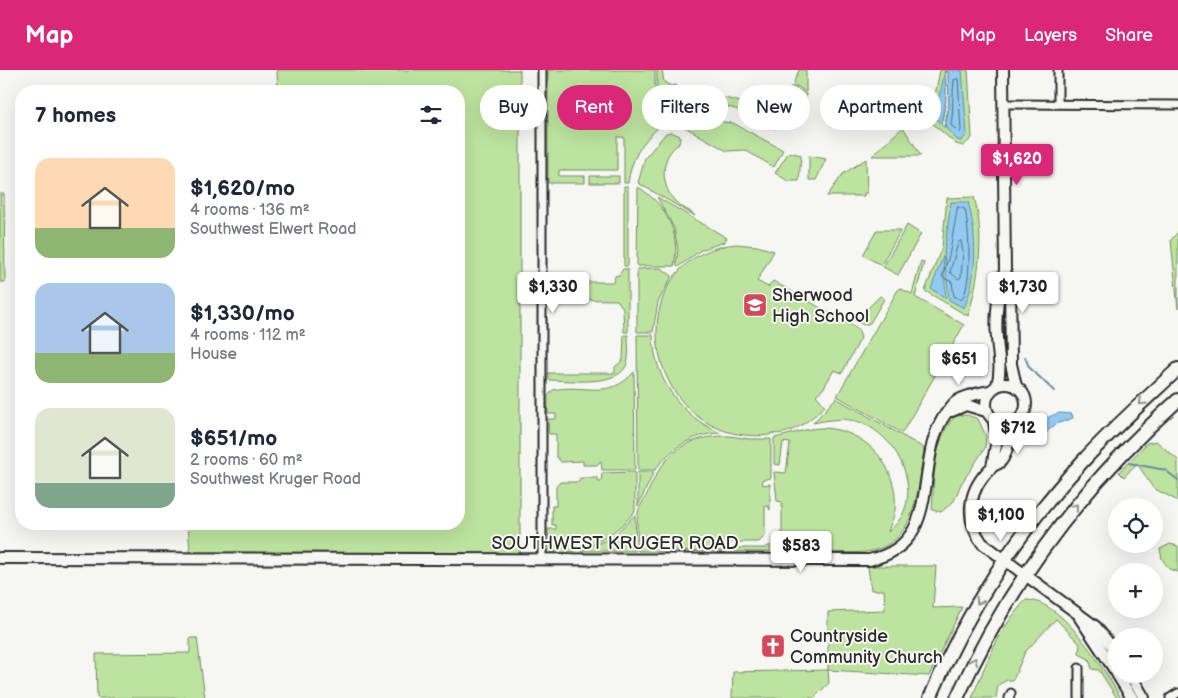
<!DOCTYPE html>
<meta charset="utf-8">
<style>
:root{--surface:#fff;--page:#f2f2f3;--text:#1f2937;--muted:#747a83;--accent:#db2777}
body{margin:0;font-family:"Balsamiq Sans",sans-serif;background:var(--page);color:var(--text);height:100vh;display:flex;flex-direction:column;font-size:19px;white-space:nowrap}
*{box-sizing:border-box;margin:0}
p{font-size:16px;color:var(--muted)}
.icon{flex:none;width:28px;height:28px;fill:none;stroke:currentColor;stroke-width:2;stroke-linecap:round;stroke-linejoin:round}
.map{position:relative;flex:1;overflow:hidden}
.side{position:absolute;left:15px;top:15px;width:450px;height:445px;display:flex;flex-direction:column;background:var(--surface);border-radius:20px;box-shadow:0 5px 20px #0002}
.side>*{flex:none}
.top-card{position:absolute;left:480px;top:15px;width:475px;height:45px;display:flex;gap:10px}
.controls{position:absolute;left:1108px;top:428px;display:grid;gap:10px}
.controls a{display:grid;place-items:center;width:55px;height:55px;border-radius:50%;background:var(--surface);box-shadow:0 5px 20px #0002;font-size:25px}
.price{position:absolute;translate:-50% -42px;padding:0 11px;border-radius:5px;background:#fff;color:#222;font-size:16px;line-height:32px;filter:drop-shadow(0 1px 2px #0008)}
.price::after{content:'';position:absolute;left:50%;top:30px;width:15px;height:11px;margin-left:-8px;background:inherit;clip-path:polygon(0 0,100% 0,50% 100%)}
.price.active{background:var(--accent);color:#fff}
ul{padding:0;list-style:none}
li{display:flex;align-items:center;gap:15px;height:125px;padding:0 20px}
li span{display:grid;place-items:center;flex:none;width:140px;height:100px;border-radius:15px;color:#555}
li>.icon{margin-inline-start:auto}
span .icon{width:60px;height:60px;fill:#fffc;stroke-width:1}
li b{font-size:21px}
h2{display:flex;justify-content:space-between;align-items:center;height:60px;padding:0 20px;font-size:21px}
.pill{padding:0 18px;border-radius:22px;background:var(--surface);box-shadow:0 5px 20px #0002;font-size:18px;line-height:45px}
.pill.active{background:var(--accent);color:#fff}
header{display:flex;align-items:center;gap:30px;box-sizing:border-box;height:70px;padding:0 25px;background:var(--accent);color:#fff}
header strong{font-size:24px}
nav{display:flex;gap:28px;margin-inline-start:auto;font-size:18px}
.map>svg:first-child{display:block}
.green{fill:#bde49f;stroke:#748865}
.water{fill:#92caf1;stroke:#698aa2}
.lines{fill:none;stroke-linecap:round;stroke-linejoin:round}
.shore{stroke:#546b7a;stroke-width:1}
.stream{stroke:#698aa2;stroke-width:2}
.street-casing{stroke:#2b2b2b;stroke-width:11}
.secondary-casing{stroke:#2b2b2b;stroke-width:14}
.highway-casing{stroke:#2b2b2b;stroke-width:16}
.street{stroke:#f6f6f2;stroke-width:7}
.secondary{stroke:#f6f6f2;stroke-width:10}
.highway{stroke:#f6f6f2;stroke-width:12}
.oneway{stroke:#90908e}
.labels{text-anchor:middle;stroke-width:4;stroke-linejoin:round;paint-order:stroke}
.poi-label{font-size:18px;fill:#2b2b2b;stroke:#f6f6f2;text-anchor:start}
.street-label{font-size:18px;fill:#2b2b2b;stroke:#f6f6f2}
</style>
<header>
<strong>Map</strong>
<nav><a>Map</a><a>Layers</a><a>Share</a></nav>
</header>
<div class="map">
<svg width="1178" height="628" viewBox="0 0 1178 628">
<rect width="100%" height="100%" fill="#f6f6f2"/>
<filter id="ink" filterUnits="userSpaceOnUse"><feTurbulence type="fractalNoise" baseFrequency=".02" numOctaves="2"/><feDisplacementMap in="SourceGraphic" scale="10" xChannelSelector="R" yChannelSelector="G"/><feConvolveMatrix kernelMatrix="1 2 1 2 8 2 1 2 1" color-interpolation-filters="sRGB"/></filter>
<g filter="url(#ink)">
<path class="green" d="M277,0H520V484L190,483L188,454H459V21H278Z
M548,0H655V51L659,57C641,72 631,90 628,113H624V67H617V100H559V106H585V113H548Z
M657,0H662L664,12L671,16L676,15L679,24L666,32L665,48L660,56L657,51Z
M799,0H806V22L793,14Z
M940,0H945C947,18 946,36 941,54L944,57L949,35L948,0H968L972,68L963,76L956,74L925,47L935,25Z
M792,16L806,24V38L798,52L767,34L770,29L783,27Z
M697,27H720L719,35L698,36L679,41L676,33Z
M721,27L745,33L779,52L775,59L743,41L720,35Z
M706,50L733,53L783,80L774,97L745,80L727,81L683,56Z
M903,57L921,86H872Z
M671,62L680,66L679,74C659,86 660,118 677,133C682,138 692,141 695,146L638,113L645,88L666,63Z
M789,82L801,85L799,111H788L775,103Z
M809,86L826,89L816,110H809Z
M866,89L867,123H864V126H827L843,104Z
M590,106H619V113H590Z
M624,116H628V196H624Z
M638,117C666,134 681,163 674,196H637Z
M0,124H4L5,212H0Z
M657,127L727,168L724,172L701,180L678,197L676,195L678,180L674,158Z
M974,127C985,165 979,209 968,246L925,221L942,177L947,128Z
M907,155L921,164L898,205L883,197Z
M877,160H901L881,195L863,185Z
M1178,162V239L1171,170Z
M736,174L757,176L774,181L757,211L768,217L773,211L858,259L861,268L842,303L834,300L823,319L816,325L825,336C812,349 788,368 771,363L770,365C642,379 612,187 736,174Z
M921,191L924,192L915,227L964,255L902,363L837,326L899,218L912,224Z
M661,198L672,206L658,232L653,262H637V199Z
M623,199H628V262H624L623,238L617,230L551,229L548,226V212H614L615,206L619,205Z
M880,226L884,229L870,253L864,255L855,251Z
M624,265H628C628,275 630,287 626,296C616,317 568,310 548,310V303H615V297L623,290Z
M637,265H653C654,309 680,345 720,363C692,364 671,378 655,400H638Z
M634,302L635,400H602L601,391L599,392L598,395H583V391L561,392L556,386V364H549L548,349H556V344H548V326L553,320C585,313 609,331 634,302Z
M836,328L924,378C918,416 918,470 872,481C856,484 838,482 822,482V472H788L782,466V432L777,431L774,402L786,403L790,373L783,372L780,395L774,394V368C791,365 805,358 822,358C866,359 899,396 895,440C894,447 890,455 888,462C928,431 902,367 859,352C844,347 828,350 813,353Z
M967,345L978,349L986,366L985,378L961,414L954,431L941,442L932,440C934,409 933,370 955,346Z
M730,366L749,369H771V408L762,410L763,415L770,414V440L768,436H765V466L759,472H729L728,478H765L770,475V482L638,481C638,469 636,455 638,443C639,436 645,429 648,422C664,383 686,365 730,366Z
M1156,371L1178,390V431L1153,418L1137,393L1124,407L1119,402L1147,373Z
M635,402V441C619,462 577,491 549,480L548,459H556V455H552V436H556V417L560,412H579L580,408H598V412H601L602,403Z
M638,402H654L638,436Z
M635,445L636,481H580L611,468Z
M1170,474L1178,476V502L1169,499L1162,489L1160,479Z
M774,475L780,478H818V482H774Z
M868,496H936L933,538L962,537L929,606L828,600L829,613L814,628H732L733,602L828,600V542L885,540L884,520H871Z
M1026,530C1063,530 1103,598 1121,628H1117L1099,600L1092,599L1089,589L1079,584L1080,574L1056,549L1025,582L1013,610H1007L998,615L996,628H972C986,593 1000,557 1026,530Z
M190,568H197L205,628H97L96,584L190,583Z"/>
<path class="water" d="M945,0L946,31L941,54L932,45L941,20Z
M948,0H962L967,65L961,71L957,70L945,57L949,35Z
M951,132H968C977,165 978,206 964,238L949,230L944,183Z
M943,186L946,228L931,219Z
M1060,343L1072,344L1073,348L1056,354L1039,368L1025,372C1025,362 1049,344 1060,343Z"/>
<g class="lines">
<path class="shore" d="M958,9L961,61L959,63L951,55C954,40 952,24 954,10Z
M958,137L965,139C969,157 973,216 961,230L954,226L952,212L942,207L949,186Z
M961,171L963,182L961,207L958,209L950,202L958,173Z"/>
<path class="stream" d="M1025,287L1029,297L1054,321
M1129,393L1165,400L1178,410"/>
<defs>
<path id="street" d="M542,0V489
M1003,34L1178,35
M1058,34V0
M1009,628L1011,623
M1079,628V598
M1170,628L1178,623"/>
<path id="secondary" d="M1005,201L1010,212L1011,294L1016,316
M986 334a20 20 0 1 1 40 0a20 20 0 1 1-40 0Z
M997,315C1002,299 998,285 997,268C995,247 998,220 1005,201L1003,0
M952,341L966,335L986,341
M1019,349C1006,364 1011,379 1001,391C999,394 994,395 992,397C968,419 964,448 982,473L1096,557L1116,582
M992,397L997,370L994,351
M0,488L869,490C947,474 911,389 947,342C951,338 952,334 957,331C967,325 979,323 990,321
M1080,548L1116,602
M1117,604L1132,628
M1130,604L1144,628"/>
<path id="highway" d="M930,628C966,542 1019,460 1082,392C1112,359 1146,329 1178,299
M957,628C1009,513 1084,414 1178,330"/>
</defs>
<use href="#street" class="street-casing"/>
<use href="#secondary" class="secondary-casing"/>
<use href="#highway" class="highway-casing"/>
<use href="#street" class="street"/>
<use href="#secondary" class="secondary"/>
<use href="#highway" class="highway"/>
</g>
<defs><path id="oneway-chevron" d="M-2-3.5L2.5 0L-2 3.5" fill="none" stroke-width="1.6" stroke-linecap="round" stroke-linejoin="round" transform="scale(1.25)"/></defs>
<g class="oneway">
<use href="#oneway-chevron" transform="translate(1142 332) rotate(137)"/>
<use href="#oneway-chevron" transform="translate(1075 437) rotate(-52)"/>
<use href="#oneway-chevron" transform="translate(979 531) rotate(120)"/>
<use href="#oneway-chevron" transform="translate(974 591) rotate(-65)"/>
</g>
</g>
<defs>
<symbol id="school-square" viewBox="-11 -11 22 22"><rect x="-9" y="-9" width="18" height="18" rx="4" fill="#d1495b" stroke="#f6f6f2"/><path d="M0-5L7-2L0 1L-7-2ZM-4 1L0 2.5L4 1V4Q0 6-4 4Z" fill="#fff"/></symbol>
<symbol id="church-square" viewBox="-11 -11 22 22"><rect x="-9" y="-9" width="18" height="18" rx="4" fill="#d1495b" stroke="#f6f6f2"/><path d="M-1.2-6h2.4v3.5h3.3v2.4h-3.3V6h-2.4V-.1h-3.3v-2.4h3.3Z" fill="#fff"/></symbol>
</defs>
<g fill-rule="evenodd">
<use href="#school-square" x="741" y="221" width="28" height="28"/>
<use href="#church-square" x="759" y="562" width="28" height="28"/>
</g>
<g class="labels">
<g class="poi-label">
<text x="772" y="231">Sherwood<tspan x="772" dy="21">High School</tspan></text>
<text x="790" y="572">Countryside<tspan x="790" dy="21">Community Church</tspan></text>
</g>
<g class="street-label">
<text x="615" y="479">SOUTHWEST KRUGER ROAD</text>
</g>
</g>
</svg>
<div class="controls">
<a><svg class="icon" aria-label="locate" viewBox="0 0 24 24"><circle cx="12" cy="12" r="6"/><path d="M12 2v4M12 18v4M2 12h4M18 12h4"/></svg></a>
<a>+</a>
<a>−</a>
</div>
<b class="price active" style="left:1017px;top:116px">$1,620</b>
<b class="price" style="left:553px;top:244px">$1,330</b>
<b class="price" style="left:1023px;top:244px">$1,730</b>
<b class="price" style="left:959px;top:316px">$651</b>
<b class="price" style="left:1018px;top:385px">$712</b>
<b class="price" style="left:1001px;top:472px">$1,100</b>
<b class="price" style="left:801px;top:503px">$583</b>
<div class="top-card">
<a class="pill">Buy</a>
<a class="pill active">Rent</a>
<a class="pill">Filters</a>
<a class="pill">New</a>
<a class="pill">Apartment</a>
</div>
<section class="side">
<h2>7 homes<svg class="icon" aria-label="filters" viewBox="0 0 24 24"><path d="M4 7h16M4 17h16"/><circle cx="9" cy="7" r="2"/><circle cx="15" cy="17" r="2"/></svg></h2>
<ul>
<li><span style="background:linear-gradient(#ffd9b3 70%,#8fb573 0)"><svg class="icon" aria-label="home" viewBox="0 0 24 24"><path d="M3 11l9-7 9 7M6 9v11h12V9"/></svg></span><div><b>$1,620/mo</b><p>4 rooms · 136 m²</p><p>Southwest Elwert Road</p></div></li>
<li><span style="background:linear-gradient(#a9c7e8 70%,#8fb573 0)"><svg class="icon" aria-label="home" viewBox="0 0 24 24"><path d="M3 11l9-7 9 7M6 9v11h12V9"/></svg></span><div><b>$1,330/mo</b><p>4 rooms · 112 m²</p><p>House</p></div></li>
<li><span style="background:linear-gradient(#dfe7d0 75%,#7fa58c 0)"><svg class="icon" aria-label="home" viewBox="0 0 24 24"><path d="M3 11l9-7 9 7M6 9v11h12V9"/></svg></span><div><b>$651/mo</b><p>2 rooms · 60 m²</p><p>Southwest Kruger Road</p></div></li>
</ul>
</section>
</div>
